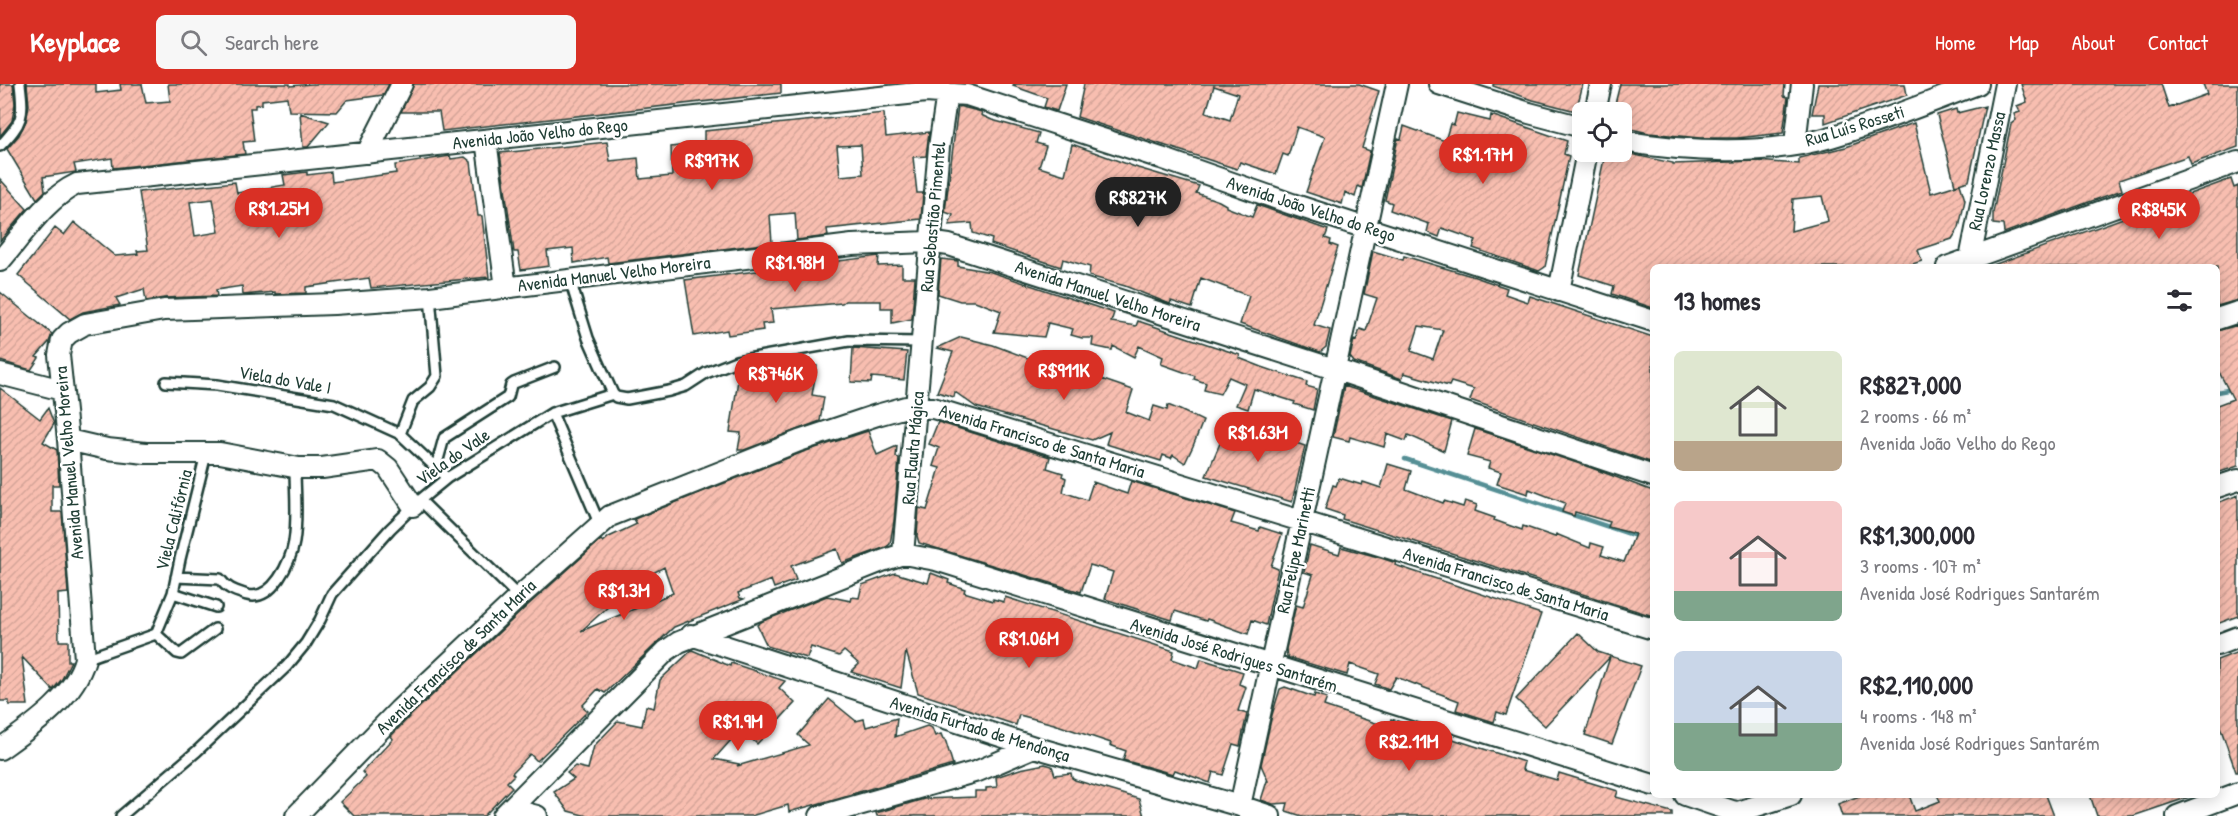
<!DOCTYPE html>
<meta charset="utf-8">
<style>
:root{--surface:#fff;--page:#f7f7f7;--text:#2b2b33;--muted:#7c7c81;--accent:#d93025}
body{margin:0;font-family:"Patrick Hand",sans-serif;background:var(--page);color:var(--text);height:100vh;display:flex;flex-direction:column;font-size:22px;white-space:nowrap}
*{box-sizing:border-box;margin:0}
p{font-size:20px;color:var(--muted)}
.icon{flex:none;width:33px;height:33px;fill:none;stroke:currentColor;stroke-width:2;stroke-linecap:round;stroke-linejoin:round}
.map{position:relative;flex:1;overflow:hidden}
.side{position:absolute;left:1650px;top:180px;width:570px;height:534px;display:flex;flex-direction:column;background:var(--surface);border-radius:9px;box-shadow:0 3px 15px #0003}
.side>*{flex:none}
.buttons{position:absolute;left:1572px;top:18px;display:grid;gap:12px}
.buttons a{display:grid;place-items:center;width:60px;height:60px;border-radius:9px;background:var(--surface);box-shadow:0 3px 15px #0003;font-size:30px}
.price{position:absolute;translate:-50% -51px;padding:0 14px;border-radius:21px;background:var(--accent);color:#fff;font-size:20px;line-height:39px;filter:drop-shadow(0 2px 3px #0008)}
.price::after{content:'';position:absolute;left:50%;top:36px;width:18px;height:14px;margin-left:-9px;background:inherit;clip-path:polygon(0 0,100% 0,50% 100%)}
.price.current{background:#222;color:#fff}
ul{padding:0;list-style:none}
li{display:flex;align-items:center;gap:18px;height:150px;padding:0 24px}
li span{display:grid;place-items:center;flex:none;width:168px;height:120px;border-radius:9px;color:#555}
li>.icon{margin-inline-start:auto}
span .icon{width:72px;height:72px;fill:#fffc;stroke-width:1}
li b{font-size:26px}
h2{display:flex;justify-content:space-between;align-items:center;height:72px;padding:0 24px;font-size:26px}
header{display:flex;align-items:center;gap:36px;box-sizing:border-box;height:84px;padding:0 30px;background:var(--accent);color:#fff}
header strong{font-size:28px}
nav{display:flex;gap:33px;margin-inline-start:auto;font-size:21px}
.search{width:420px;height:54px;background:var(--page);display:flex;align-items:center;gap:15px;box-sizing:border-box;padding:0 21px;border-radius:9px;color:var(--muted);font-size:22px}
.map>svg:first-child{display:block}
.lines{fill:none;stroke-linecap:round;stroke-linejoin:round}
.stream{stroke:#548f95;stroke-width:4.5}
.building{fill:url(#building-hatch);stroke:#1f3d34;stroke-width:1.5;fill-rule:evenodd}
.lane-casing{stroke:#1f3d34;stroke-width:14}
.street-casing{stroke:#1f3d34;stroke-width:24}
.lane{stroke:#fff;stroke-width:9}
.street{stroke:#fff;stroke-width:20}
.labels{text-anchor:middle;stroke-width:5;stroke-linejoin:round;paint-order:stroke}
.street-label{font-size:18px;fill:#1f3d34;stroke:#fff}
</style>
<header>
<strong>Keyplace</strong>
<div class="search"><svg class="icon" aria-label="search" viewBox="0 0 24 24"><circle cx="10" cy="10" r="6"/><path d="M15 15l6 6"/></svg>Search here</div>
<nav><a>Home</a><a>Map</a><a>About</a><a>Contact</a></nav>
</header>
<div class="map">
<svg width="2238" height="732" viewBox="0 0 2238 732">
<defs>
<pattern id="building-hatch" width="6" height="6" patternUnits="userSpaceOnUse" patternTransform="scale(1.5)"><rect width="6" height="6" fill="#f8beb0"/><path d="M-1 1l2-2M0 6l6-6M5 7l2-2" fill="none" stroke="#d4a498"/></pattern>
</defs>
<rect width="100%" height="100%" fill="#fff"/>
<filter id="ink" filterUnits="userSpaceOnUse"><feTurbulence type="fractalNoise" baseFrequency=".0167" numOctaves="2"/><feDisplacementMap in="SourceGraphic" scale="12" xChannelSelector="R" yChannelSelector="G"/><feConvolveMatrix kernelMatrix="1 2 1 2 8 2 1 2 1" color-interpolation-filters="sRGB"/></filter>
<g filter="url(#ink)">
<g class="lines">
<path class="stream" d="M2217,308L2238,304
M1405,375L1639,453"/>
</g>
<path class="building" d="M0,0H13L15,20L12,37L0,52Z
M27,0H96V9L121,6L120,0H142L146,19L170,17L168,0H290V2L311,0H389L383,11L347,16L337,28L289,27L287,13L262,16V20L255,21V24H250L254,57L243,58L245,70L113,84L112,74L74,80L76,88L43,93L45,107L37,115L7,65L19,51L26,37L29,21Z
M414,0H781V9L442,47L439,28H401Z
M1014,0H1066L1057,27L1044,23L1047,14L1013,2Z
M1084,0H1359L1379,7L1362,64L1370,67L1362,104L1358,102L1355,113L1345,108L1342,120L1306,108L1325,53L1297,43L1288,72L1283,70L1276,90L1240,78L1237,85L1077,33ZM1214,2L1238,10L1230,36L1206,28Z
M1493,0H1583L1576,27L1533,16L1493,2Z
M1620,0H1785L1784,12L1788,13L1783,49L1737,54H1700L1649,49L1622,43V28H1613Z
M1818,0H1905L1907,11L1825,39V30H1812Z
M2021,0H2161L2169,24L2207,10L2203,0H2238V63L2191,80L2188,72L2119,96L2122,106L2004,149L2003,141L1993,140V129L2011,40L2016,36L2014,30L2020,28L2017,22L2027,18Z
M958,22L982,28L981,31L992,36L1039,49L1036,59L1046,62L1039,83L1065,91L1072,60L1138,84L1199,102L1196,109L1219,117L1226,121V123L1252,133L1257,121L1328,146L1325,154L1331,156L1330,160L1338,163L1314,241L1330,246L1326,263L1320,268L1240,240L1249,212L1201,194L1192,224L1171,217L1170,220L1125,202L1089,192L1090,183L1063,175L1061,183L991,160L992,155L973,149L972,139L949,141L953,131L945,128Z
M1985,22L1969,97L1955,101L1937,31L1956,25L1957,29Z
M300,29L329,38L308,63H303Z
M884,29L886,53L929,48L926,72L913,73L917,109H923L921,135L827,145L828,152L797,156L795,129L770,131L772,159L608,179L607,173L574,179L573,164L547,167L549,182L521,186L518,168H514L500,69L607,58L610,77L638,74L640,95L672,92L671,63L704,59V47ZM861,61L863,90L840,92L837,62Z
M1457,29L1490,37L1491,31L1567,57L1564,70L1569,72L1558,124L1545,183L1539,187L1473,164L1476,156L1442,144L1439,153L1427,148L1429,140L1390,126L1392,119L1385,116L1398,54L1401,55L1404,42L1445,57L1450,40L1454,41Z
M1914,39L1931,109L1960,100L1965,116L1959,144L1952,155L1918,166L1922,177L1903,183H1653V224L1612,210L1614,202L1579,191L1604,75H1626L1630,70L1673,79V80L1756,77L1799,80V74L1846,63ZM1822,112L1828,137L1791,147L1793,115Z
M450,72L451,75L465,73L471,78L478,132H482L489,193L371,204L369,194L306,203V209L275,210V208L243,211L242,202L216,206L217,212L164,214L146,217L144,205L116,214L120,221L83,228L70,235L18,191L55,144L64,151L74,138L115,172L138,170L137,167L148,166L139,108L235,98L237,109L285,101L283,91L307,88V91L331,88L332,98L396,89L395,81ZM213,115L219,148L195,152L190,118Z
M0,95L27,125L0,157Z
M2231,95L2234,104L2238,102V216L2217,222V183H1993V181Z
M1373,167L1403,176L1404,172L1475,193L1507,204L1505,210L1528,218L1530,212L1653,253V379L1470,316L1474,305L1451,298L1449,302L1404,289L1402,295L1354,278L1350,273L1354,256L1356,257L1360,245L1366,247L1377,214L1364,210ZM1419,242L1443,246L1433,275L1411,267Z
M879,172L878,182L902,181V193H915L912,235L892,239V224H881V217H845L842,219L771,225L773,239L762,240L763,246L728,251L727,246L694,252L685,196Z
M941,175L958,177V182L991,188L1114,229L1111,238L1136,242L1138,237L1240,271L1239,274L1262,283L1307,298L1306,302L1317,305L1313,326L1294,320L1295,318L1254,305L1248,325L1236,321L1245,300L1229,293L1220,310L1204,306L1206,299L1194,295L1195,292L1161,280L1163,273L1139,262L1134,273L1113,262L1112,266L1092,262L1093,254H1082L1071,251L1073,245L1048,239L1044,253L994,248L1001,227L975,217H960L938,210Z
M0,208L52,250L49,258L36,273L39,274L31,286L0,277Z
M2238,241V382L2217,389V321L2233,315L2217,284V247Z
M961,253L993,261L1033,276L1030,284L1059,298L1064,280L1090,288L1089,291L1133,306L1126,328L1149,337L1154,322L1167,326L1168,321L1180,326L1203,337L1193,362L1185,379L1173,371L1171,374L1163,371L1161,377L1106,360L1110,348L1092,356L976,323L955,308L954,313L937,308L953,268L937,264Z
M853,264L907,268L904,296L872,293L871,299L851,298Z
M776,277L817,282L812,311L824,313L820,337L744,366H738L741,349L730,348L738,296L748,298L750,288L774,291Z
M1344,302L1452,337L1444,367L1408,351L1406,357L1387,350L1384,363L1350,353L1349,357L1333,353Z
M0,304L40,335L48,324L54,340L43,358L57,366L59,401H52V428H62L68,509L58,510L59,557H68V577H71L62,595L53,606L22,573L28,621H9V617H0Z
M938,338L1050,373L1047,384L1063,389L1062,392L1066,394L1063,408L1087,416L1093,398L1127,410L1131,397L1235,429L1231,439L1259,447L1260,443L1282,450L1271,482L1278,485L1266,541L1252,536L1248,550L1207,535L1206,537L1175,527L1172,536L1105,515L1113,488L1090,481L1081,508L919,459L917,452L919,424L927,426L940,384L933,382L939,364L929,360Z
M1227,343L1245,351L1249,343L1305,362L1292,418L1206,392Z
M1475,345L1589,383L1653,407V532L1342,435L1343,431L1325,425L1333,401L1336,402L1339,394L1362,401L1363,398L1381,404L1388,380L1411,387L1406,405L1443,419L1444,417L1463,423L1465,417L1477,421L1475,427L1495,434L1494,436L1522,446L1523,442L1555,453L1556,450L1590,464L1591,459L1604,463L1601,471L1624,478L1635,450L1608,443L1610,438L1575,428L1574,432L1562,428L1565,419L1529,405L1528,410L1497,400L1501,388L1488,384L1490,378L1467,372Z
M868,347L877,371L897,362L896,373L899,374L894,437L890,460L886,463L842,479L837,465L791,482L796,496L774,504L771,496L738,509L740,514L744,515L674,543L605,609L598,605L582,622L588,627L537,677L530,670L512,689L514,691L507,698L512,703L484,732H354L340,718L366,693L362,688L393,655L391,652L410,632L527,522L601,456L603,458L609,453L637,440L634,435L803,368ZM664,483L673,509L581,547L636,498Z
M2238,411V532L2217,540V419Z
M1310,461L1339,470L1341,463L1378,473L1396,479L1395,481L1541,530L1506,631L1497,628L1494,638L1456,626L1459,617L1396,593L1389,605L1375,600L1379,590L1350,580L1347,591L1287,573L1286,565L1296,521L1303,523L1313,491L1304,488Z
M895,489L928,499L931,489L949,496L948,499L965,505L964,508L993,517V515L1004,518L1005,513L1174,567L1172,575L1198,584L1201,575L1243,588L1239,600L1246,603L1238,627L1247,630L1240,662L1233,660L1223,691L1213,688L1210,699L1175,686L1173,690L1123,676L1126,667L1110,661L1111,659L1054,640L1019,631L1016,641L918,609L906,567L901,604L851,588L859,580L844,567L839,572L811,563L807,574L767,562L757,541L763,537L827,512L851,517L852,513L859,514L862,501Z
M1578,549L1598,568L1641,582L1612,660L1585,651L1610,573L1545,642L1516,615Z
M692,566L730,582L731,579L785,597L779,604L795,619L757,660L741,645L714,675L739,680L737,682L809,661L798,651L829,615L856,637L864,635L866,643L897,634L895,653L927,642L932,644L935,652L941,650L943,655H945L953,681L789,728L788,721L751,732H587L568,727L554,708L574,695L567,689L575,682L588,685L594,662L618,637L642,642L646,622L654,624L660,596Z
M2238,568V688H2236L2217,634V576Z
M1285,603L1314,613L1315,610L1327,614L1324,622L1360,634L1388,643L1391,635L1524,678L1522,686L1557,696L1559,689L1618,707L1616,713L1672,728V732H1302L1286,727L1288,719L1273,720L1261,716L1267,697H1268L1261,681L1272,631L1280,605Z
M1045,680L1052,682L1055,691L1071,689L1072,694L1075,696L1139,715L1144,732H877L876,729L924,715L975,713V707H986V704L997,703L996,693L1020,685Z
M1862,711H1909L1915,727L1940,717L1937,711H2046L2054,732H1842L1838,720Z
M2090,711H2188L2189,713L2133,732H2097Z"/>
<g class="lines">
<defs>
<path id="lane" d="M0,62C23,38 24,33 20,0
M570,196L588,254L613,310
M166,298L217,301L334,320L400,350L447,394
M552,329L599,439
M400,350L413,317L430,303L437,292L430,213
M436,383L444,354L508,313L511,301L514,299L555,283
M420,416L519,513
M176,493L220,495C227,505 235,507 247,511C272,518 291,478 294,458C298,434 295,408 295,384
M173,509L216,523
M156,550L177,569L181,570L215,545
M85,575L156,550L173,509L180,475L206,370
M121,732L197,667L287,582L306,559L320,536L332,510L390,445L420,416L447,394L552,329L613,310L616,313L627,315L669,307L686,302L706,289L736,277L849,257L922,258"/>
<path id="street" d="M1439,0L1529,29L1582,43
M1595,28L1601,0
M486,56L506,204
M1622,57C1687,68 1767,72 1831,53C1881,38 1930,18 1978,0
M1795,60L1802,0
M367,69L402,0
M1970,175L2005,0
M0,177C23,151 45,115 77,100L926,8L967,11L1161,74L1292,120L1653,237
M1947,183L2238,78
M1559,207L1587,68
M2217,235L2238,228
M0,290L62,306
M68,356L107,365L146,369H220L299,384H322L378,376L388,384L413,422
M2217,403L2238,396
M903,470L939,63L947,9
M691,551L1034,663L1240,722L1270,732
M2217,561L2238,553
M0,665C32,642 74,614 85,575L68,356L59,271L62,256L69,249L85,240L164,226L334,220L430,213L852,161L928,158L949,161L1334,285L1653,392
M1685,711L1735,728L1741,727L1791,711
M1240,722L1397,0
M510,725L537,732
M296,732L399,626L519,513L610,432L799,357L877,331L906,323L933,324L1653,545
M503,732L666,567L679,558L882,477L903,470L936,476L1653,701
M820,732L978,687L1034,663
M2177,732L2238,709"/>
</defs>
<use href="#lane" class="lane-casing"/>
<use href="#street" class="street-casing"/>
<use href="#lane" class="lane"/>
<use href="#street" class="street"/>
</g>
</g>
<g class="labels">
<g class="street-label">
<text transform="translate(1855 42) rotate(-17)" y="6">Rua Luís Rosseti</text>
<text transform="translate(540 50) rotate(-6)" y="6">Avenida João Velho do Rego</text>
<text transform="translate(1987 87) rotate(-78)" y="6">Rua Lorenzo Massa</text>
<text transform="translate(1311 125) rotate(18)" y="6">Avenida João Velho do Rego</text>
<text transform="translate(933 133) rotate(-85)" y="6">Rua Sebastião Pimentel</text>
<text transform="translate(614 190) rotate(-7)" y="6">Avenida Manuel Velho Moreira</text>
<text transform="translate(1108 212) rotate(18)" y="6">Avenida Manuel Velho Moreira</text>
<text transform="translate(285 296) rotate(10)" y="6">Viela do Vale I</text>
<text transform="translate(1042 357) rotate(17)" y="6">Avenida Francisco de Santa Maria</text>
<text transform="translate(913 364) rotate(-85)" y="6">Rua Flauta Mágica</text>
<text transform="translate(453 373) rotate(-35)" y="6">Viela do Vale</text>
<text transform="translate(69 379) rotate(-95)" y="6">Avenida Manuel Velho Moreira</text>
<text transform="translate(174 436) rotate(-76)" y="6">Viela Califórnia</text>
<text transform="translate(1296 466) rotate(-78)" y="6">Rua Felipe Marinetti</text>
<text transform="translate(1506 500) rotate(17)" y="6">Avenida Francisco de Santa Maria</text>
<text transform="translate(1234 571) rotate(17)" y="6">Avenida José Rodrigues Santarém</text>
<text transform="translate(456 573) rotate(-44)" y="6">Avenida Francisco de Santa Maria</text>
<text transform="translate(980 645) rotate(17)" y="6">Avenida Furtado de Mendonça</text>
</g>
</g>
</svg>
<div class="buttons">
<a><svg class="icon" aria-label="locate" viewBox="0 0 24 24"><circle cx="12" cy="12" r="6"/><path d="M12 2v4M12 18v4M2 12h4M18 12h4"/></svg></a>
</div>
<b class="price" style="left:1483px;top:101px">R$1.17M</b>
<b class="price" style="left:712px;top:107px">R$917K</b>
<b class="price current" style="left:1138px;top:144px">R$827K</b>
<b class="price" style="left:279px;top:155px">R$1.25M</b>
<b class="price" style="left:2159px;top:156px">R$845K</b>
<b class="price" style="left:795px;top:209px">R$1.98M</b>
<b class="price" style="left:1064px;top:317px">R$911K</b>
<b class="price" style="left:776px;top:320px">R$746K</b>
<b class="price" style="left:1258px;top:379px">R$1.63M</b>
<b class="price" style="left:624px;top:537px">R$1.3M</b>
<b class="price" style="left:1029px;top:585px">R$1.06M</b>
<b class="price" style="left:738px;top:668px">R$1.9M</b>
<b class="price" style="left:1409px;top:688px">R$2.11M</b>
<section class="side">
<h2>13 homes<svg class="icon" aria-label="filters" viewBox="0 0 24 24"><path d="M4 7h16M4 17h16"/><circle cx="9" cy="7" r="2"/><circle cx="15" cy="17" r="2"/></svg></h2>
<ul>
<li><span style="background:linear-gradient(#dfe7d0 75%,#b9a48a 0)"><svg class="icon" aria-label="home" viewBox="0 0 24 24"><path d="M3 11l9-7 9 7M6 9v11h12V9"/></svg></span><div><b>R$827,000</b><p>2 rooms · 66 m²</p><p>Avenida João Velho do Rego</p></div></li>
<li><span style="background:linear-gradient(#f6c9c9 75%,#7fa58c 0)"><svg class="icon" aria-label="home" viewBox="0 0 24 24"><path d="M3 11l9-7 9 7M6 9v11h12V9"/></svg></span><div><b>R$1,300,000</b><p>3 rooms · 107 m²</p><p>Avenida José Rodrigues Santarém</p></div></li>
<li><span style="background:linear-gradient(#c9d6e8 60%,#7fa58c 0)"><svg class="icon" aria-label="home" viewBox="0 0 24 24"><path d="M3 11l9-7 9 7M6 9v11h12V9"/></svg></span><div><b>R$2,110,000</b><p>4 rooms · 148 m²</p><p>Avenida José Rodrigues Santarém</p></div></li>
</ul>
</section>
</div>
